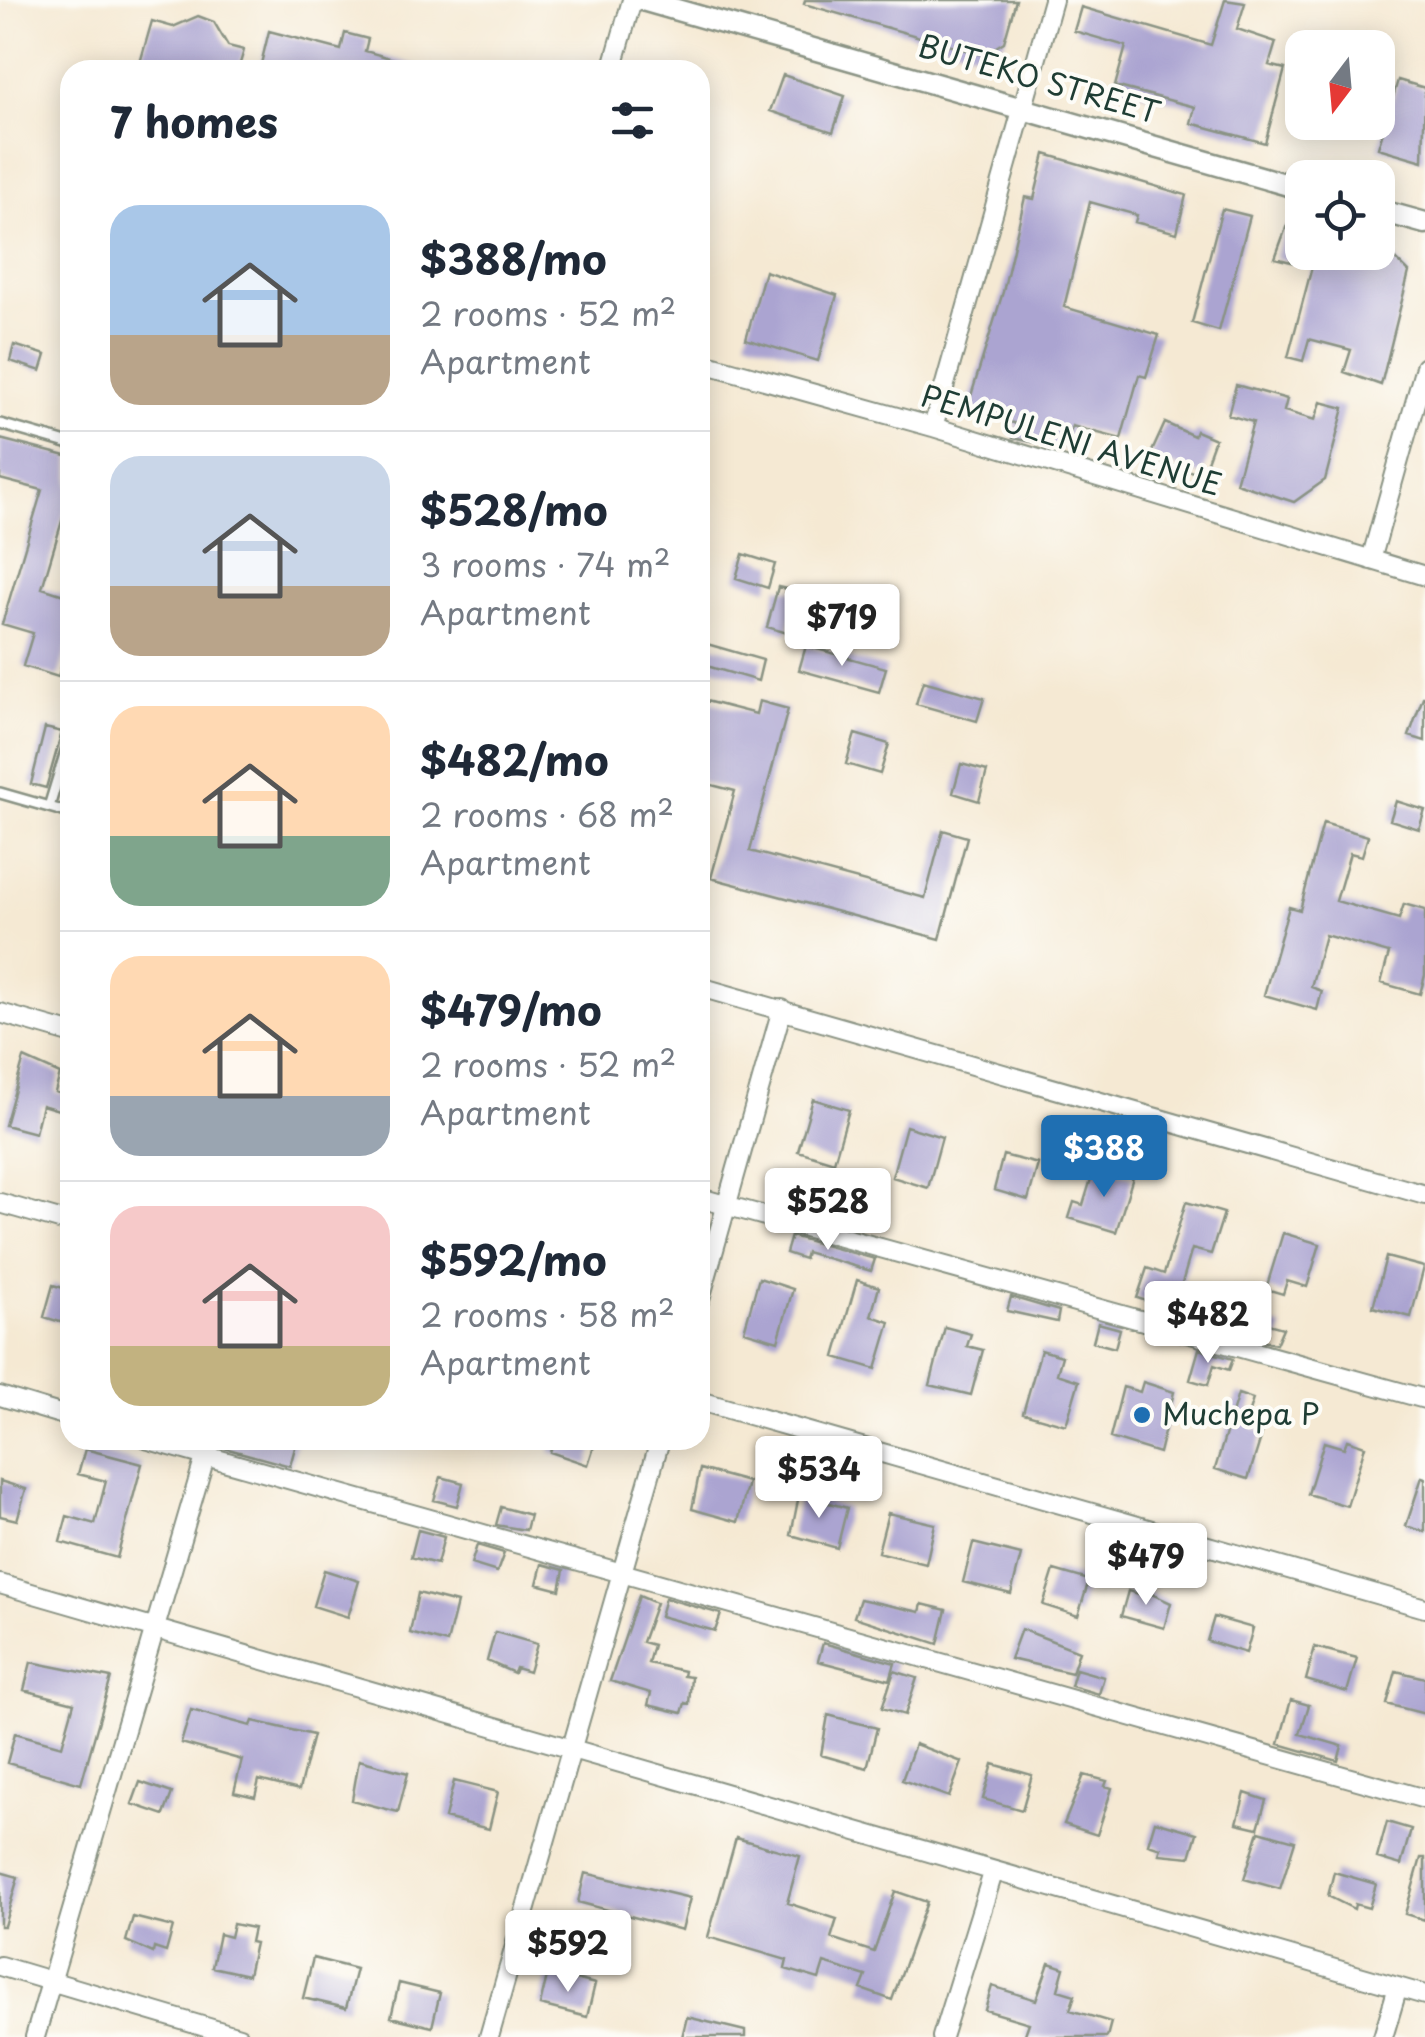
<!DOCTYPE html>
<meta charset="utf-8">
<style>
:root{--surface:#fff;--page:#f2f2f3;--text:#1f2937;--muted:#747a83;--line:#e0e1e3;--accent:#1f6fb2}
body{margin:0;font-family:"Playpen Sans",sans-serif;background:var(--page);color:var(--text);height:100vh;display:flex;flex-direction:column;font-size:38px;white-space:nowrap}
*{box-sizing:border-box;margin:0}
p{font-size:32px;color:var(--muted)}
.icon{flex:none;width:55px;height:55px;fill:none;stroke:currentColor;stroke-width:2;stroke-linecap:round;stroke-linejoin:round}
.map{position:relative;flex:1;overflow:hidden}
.panel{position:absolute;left:60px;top:60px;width:650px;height:1390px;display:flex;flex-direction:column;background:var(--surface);border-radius:30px;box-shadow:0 5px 25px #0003}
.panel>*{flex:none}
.needle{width:65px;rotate:196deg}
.tools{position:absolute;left:1285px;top:30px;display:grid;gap:20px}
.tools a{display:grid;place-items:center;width:110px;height:110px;border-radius:20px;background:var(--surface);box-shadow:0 5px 25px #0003;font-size:50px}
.price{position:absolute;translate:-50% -85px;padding:0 22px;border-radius:10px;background:#fff;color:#222;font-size:32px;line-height:65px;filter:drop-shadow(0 2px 5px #0008)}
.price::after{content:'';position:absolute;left:50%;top:60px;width:30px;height:22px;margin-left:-15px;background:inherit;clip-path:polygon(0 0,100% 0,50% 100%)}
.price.current{background:var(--accent);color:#fff}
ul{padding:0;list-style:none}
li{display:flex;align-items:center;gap:30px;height:250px;padding:0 50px}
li+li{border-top:2px solid var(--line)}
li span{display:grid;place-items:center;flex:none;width:280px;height:200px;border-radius:30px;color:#555}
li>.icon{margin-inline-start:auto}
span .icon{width:120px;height:120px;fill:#fffc;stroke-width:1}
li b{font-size:42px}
h2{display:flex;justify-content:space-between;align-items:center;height:120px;padding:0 50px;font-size:42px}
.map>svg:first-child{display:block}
.building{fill:#aba4d1}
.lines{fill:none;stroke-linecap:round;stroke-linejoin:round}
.service-casing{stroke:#8a9384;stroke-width:14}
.minor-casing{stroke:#8a9384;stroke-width:22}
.tertiary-casing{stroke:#8a9384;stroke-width:25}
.service{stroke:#fff;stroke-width:9}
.minor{stroke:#fff;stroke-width:18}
.tertiary{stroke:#fff;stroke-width:20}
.poi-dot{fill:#1f6fb2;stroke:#fdfcf7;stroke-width:4}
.labels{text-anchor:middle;stroke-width:8;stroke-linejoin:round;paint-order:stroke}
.street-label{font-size:30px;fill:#1f3d34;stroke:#fdfcf7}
.poi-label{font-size:30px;fill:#1f3d34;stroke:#fdfcf7;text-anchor:start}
</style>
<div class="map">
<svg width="1425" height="2037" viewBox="0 0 1425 2037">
<rect width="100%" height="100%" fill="#fdfcf7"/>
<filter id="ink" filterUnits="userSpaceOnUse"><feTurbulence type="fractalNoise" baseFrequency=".01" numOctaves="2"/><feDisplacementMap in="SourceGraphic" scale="20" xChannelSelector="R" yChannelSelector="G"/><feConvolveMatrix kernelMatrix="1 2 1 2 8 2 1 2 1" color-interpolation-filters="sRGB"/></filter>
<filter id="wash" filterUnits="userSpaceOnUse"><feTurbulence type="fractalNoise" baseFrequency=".0048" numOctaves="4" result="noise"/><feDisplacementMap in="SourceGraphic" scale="40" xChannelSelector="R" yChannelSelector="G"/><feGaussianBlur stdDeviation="2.25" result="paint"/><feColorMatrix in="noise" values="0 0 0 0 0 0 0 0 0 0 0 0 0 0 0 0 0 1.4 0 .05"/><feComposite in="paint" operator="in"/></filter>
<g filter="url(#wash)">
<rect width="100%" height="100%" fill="#f5e9d3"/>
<g id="blocks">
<path class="building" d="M805,0H1016L1004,42L983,55L804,4Z
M1225,0L1245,3L1237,29L1276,42L1269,65L1285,69L1265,143L1191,123L1195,107L1115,86L1126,46L1074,31L1081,7L1211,45Z
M198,16L214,22L228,46L244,50L238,70H138L152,21L173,27Z
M269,31L341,50L345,33L368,39L365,51L418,66L417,70H286L261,64Z
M783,75L845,96L833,132L770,111Z
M1398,80L1425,88L1423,161L1378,148Z
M1045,154L1186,195L1177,233L1135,222L1137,215L1090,202L1064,307L1159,335L1146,377L1139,375L1121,439L1072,426L1066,449L1013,438L1017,424L967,409L1003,292L1025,197L1034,199Z
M1222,209L1250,216L1219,331L1192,323Z
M1287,225L1302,229V252H1380L1394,257L1409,272L1381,385L1344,372L1351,350L1309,339L1303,361L1288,357L1312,267L1275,258Z
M765,271L837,295L818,361L746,339Z
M14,345L46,355L41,371L10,361Z
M1236,385L1287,399L1284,411L1315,420L1321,402L1344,408L1325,480L1294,502L1236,483L1253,422L1228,415Z
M1165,423L1194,436L1196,431L1215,439L1202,475L1149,458Z
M0,439L70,457V494L42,588L70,597V639L58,677L23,666L33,633L2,624L42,490L0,479Z
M743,554L775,564L768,588L736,578Z
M778,587L799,592L787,633L767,627Z
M700,642L763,660L758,681L700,664Z
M806,646L886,668L879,692L799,670Z
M923,681L984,698L977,721L916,704Z
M1423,697H1425V741L1409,736Z
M706,701L756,714L759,701L788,709L750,851L925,898L943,830L967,837L940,939L711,878L735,791L700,782V725Z
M45,728L62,732L46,788L31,784Z
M855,734L889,744L880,774L846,764Z
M961,764L987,771L979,801L953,793Z
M1396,801L1425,810L1419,829L1390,820Z
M1323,823L1368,836L1362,856L1350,853L1336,901L1399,919L1404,904L1425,910V975L1420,994L1381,983L1389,953L1325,935L1311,987L1322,991L1317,1010L1264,995L1289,907L1300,910Z
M24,1058L60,1074L55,1092L67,1095L62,1111L42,1105L35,1133L5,1125Z
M813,1099L849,1110L834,1162L798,1151Z
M906,1126L942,1137L928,1188L892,1177Z
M1003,1155L1038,1164L1028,1200L994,1190Z
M1095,1166L1133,1177L1116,1232L1069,1218L1074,1202L1083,1205Z
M1186,1202L1224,1213L1211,1254L1192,1249L1174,1310L1137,1298L1147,1268L1164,1274Z
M1283,1233L1320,1244L1307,1287L1287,1281L1283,1294L1266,1289Z
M791,1236L875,1259L871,1271L806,1252L804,1259L786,1253Z
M1386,1257L1424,1267L1411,1317L1373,1307Z
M759,1278L793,1289L778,1341L744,1331Z
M857,1280L879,1287L871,1316L890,1322L876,1369L835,1357Z
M53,1285L70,1290V1325L44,1317Z
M1011,1297L1059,1311L1057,1322L1007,1311Z
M1209,1308L1283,1328L1276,1344L1254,1339L1205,1325Z
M1098,1323L1120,1329L1115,1348L1093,1342Z
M945,1327L971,1334L967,1346L983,1350L971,1395L930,1385Z
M1199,1349L1233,1359L1229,1370L1214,1365L1208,1385L1190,1380Z
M1041,1350L1062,1356L1057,1374L1079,1381L1066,1425L1023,1413Z
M1143,1382L1174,1392L1159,1453L1110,1438L1123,1387L1140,1392Z
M1238,1394L1253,1399L1248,1415L1256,1418L1253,1428L1263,1431L1248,1479L1215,1469Z
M222,1440H297L290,1466L221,1447Z
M554,1440H596L588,1465L550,1452Z
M1347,1440L1365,1446L1347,1506L1308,1494L1324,1442L1344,1448Z
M85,1449L142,1464L117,1558L60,1542L67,1516L95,1524L106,1481L78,1474Z
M700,1469L748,1482L738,1522L692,1509Z
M441,1477L463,1483L457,1506L434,1500Z
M1422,1477L1425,1478V1532L1406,1526Z
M0,1481L26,1489L17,1520L0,1516Z
M799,1495L847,1508L837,1548L791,1535Z
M501,1507L530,1515L526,1530L496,1525Z
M888,1513L935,1524L926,1564L878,1552Z
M418,1530L444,1537L437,1564L411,1557Z
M973,1543L1021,1555L1011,1594L963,1582Z
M477,1545L504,1553L497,1572L471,1564Z
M542,1564L564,1570L560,1590L537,1584Z
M324,1570L359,1581L348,1617L313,1606Z
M1054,1570L1089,1580L1078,1616L1043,1605Z
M1141,1589L1171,1603L1164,1628L1121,1616L1128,1591L1139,1594Z
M418,1593L457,1603L447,1643L410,1633Z
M639,1596L656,1603L642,1642L653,1645L648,1663L684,1671L683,1676L691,1677L689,1704L685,1703L682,1713L648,1705L651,1693L610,1681Z
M665,1598L721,1614L715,1631L660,1616Z
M860,1599L920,1612L922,1604L946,1610L938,1644L854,1617Z
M1214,1617L1253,1628L1246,1653L1207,1641Z
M1021,1629L1079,1651L1072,1673L1010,1659Z
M495,1632L537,1644L529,1672L516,1668L514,1673L487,1661Z
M823,1643L895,1663L890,1680L818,1661Z
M1315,1647L1357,1658L1347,1692L1306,1680Z
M31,1662L111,1678L81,1784L7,1763L15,1733L62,1746L74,1703L24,1690Z
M1076,1669L1104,1677L1099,1694L1071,1686Z
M894,1671L917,1678L905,1715L882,1708Z
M1396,1671L1425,1678V1714L1387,1704Z
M1291,1700L1309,1705L1300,1734L1342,1746L1338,1761L1279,1744Z
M191,1710L251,1726L253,1721L313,1735L299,1790L259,1780L255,1797L234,1792L242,1760L181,1743Z
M828,1715L877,1728L867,1768L821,1755Z
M915,1744L962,1762L949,1797L902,1780Z
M359,1760L408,1773L398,1812L352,1800Z
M993,1764L1032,1775L1022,1810L983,1799Z
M1084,1775L1107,1781L1105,1786L1112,1788L1097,1835L1064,1824Z
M454,1781L498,1792L489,1829L445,1818Z
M140,1782L172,1793L164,1815L132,1804Z
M1245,1793L1266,1800L1258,1828L1237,1823Z
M1155,1821L1197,1833L1190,1857L1159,1854L1161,1848L1148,1844Z
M1387,1822L1411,1829L1401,1865L1377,1858Z
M1259,1831L1295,1841L1280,1889L1244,1879Z
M736,1838L800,1856L787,1903L837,1919L831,1938L874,1952L895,1891L927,1902L892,2000L861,1989L866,1976L824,1963L819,1979L785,1969L787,1960L708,1937Z
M1421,1858H1425V1920L1405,1914Z
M0,1872L18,1877L4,1926H0Z
M1334,1872L1376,1884L1369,1908L1355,1904L1354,1909L1328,1896Z
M585,1873L690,1898L682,1930L578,1902Z
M133,1917L173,1927L166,1952L154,1948L153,1953L126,1941Z
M233,1924L253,1928L250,1942L255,1943L248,1975L212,1967L219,1934L230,1937Z
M313,1958L356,1969L346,2008L303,1998Z
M1049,1963L1064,1968L1058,1990L1075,1995L1070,2010L1111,2022L1107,2037H1024L1029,2023L985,2010L992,1986L1036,2000Z
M548,1972L595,1984L587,2017L540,2005Z
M399,1983L440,1993L432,2027L391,2017Z
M687,2017L745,2031V2037H682Z"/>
</g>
</g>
<g filter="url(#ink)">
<use href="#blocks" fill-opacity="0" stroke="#8a9384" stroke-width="2.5"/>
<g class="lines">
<defs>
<path id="service" d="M0,424L70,444
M0,793L70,813
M49,807L70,738"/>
<path id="minor" d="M612,70L632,0
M700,362L933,427L1425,576
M933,427L1053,0
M1371,560L1425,367
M700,987L1425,1195
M0,1013L70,1033
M700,1198L1425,1399
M0,1203L70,1223
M700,1299L782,1009
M0,1396L70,1417
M700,1401L1425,1608
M149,1440L1425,1799
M0,1584L1425,1995
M0,1966L239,2037
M35,2037L210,1440
M489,2037L660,1440
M942,2037L993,1873
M1383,2037L1398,1987"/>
<path id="tertiary" d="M642,0L1302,189
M1378,210L1425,223"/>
</defs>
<use href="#service" class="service-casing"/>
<use href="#minor" class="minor-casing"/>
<use href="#tertiary" class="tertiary-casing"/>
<use href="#service" class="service"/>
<use href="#minor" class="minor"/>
<use href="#tertiary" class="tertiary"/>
</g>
</g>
<circle class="poi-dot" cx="1142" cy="1415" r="10"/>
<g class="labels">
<g class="street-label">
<text transform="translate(1039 80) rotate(16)" y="10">BUTEKO STREET</text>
<text transform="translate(1071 441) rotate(17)" y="10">PEMPULENI AVENUE</text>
</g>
<g class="poi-label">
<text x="1162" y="1425">Muchepa P</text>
</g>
</g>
</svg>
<div class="tools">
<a><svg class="needle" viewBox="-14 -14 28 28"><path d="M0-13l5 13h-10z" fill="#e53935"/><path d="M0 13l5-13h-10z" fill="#747a83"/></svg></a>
<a><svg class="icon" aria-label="locate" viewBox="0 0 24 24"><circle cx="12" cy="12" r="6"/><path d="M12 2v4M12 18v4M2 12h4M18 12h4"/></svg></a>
</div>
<b class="price" style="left:842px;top:669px">$719</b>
<b class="price current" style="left:1104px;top:1200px">$388</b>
<b class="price" style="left:828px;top:1253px">$528</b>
<b class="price" style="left:1208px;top:1366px">$482</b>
<b class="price" style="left:819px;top:1521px">$534</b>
<b class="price" style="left:1146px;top:1608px">$479</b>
<b class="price" style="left:568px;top:1995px">$592</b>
<section class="panel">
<h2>7 homes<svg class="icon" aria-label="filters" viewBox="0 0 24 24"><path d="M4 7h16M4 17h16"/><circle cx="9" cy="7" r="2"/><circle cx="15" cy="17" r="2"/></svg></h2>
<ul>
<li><span style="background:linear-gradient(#a9c7e8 65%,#b9a48a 0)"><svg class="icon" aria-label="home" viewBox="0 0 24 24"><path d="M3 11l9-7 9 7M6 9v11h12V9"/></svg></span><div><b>$388/mo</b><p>2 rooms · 52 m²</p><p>Apartment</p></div></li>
<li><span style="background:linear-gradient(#c9d6e8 65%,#b9a48a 0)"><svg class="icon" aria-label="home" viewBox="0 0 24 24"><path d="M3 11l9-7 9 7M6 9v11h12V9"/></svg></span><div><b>$528/mo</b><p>3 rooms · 74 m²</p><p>Apartment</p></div></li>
<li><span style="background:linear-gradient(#ffd9b3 65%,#7fa58c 0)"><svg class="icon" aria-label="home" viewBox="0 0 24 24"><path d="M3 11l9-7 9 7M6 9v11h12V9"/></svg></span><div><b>$482/mo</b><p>2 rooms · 68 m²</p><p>Apartment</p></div></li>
<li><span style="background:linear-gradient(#ffd9b3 70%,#9aa5b1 0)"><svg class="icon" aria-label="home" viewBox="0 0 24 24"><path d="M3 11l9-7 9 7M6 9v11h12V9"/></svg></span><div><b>$479/mo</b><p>2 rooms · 52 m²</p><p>Apartment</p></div></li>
<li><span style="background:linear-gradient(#f6c9c9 70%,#c2b280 0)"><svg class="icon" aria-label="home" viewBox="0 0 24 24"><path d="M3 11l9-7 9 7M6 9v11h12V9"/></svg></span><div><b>$592/mo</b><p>2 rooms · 58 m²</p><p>Apartment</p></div></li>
</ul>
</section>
</div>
